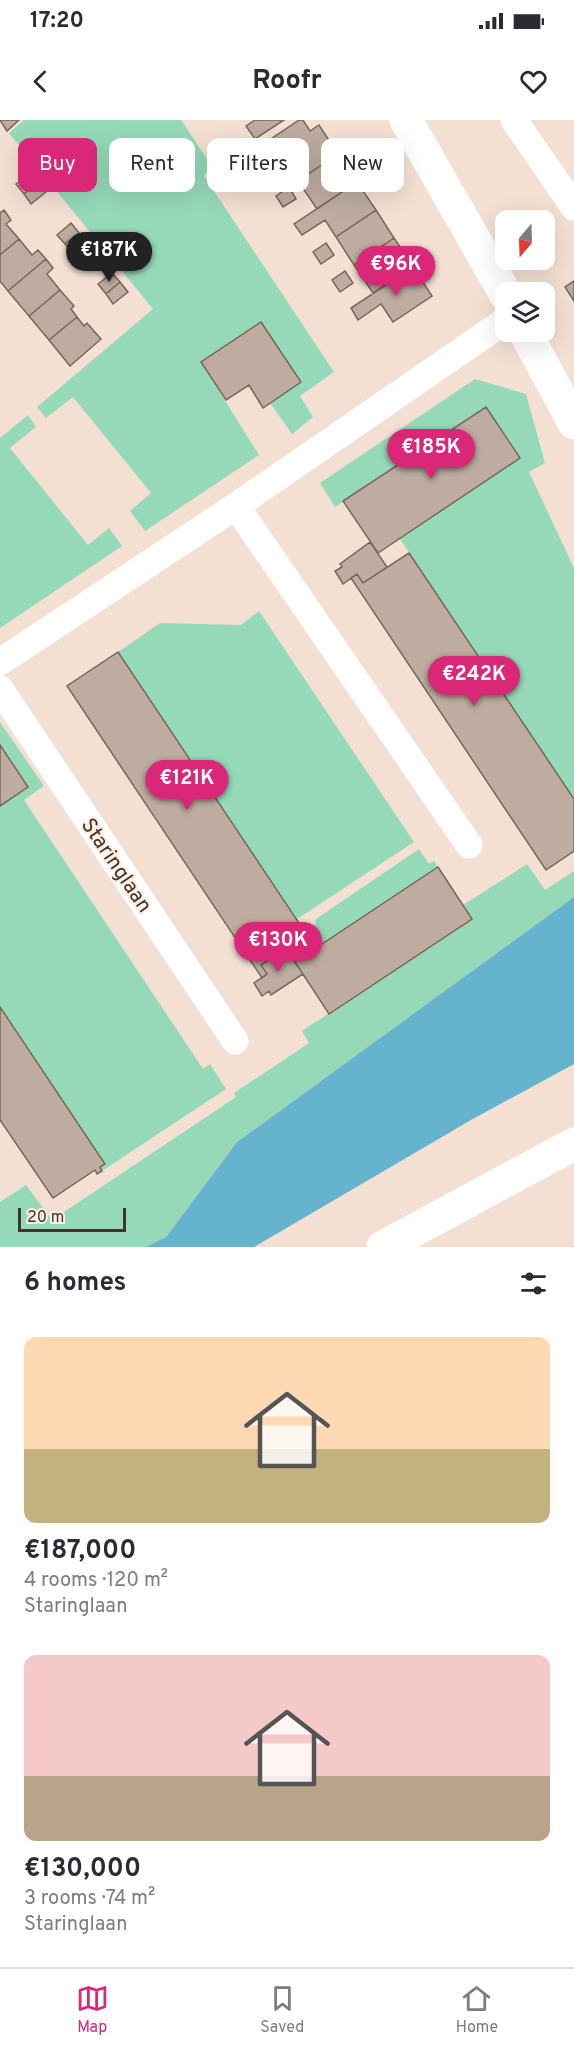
<!DOCTYPE html>
<meta charset="utf-8">
<style>
:root{--surface:#fff;--page:#f7f7f7;--text:#2b2b33;--muted:#7c7c81;--line:#e1e1e2;--accent:#db2777}
body{margin:0;font-family:Overpass,sans-serif;background:var(--page);color:var(--text);height:100vh;display:flex;flex-direction:column;font-size:22px;white-space:nowrap}
*{box-sizing:border-box;margin:0}
p{font-size:20px;color:var(--muted)}
.icon{flex:none;width:33px;height:33px;fill:none;stroke:currentColor;stroke-width:2;stroke-linecap:round;stroke-linejoin:round}
.map{position:relative;height:1127px;overflow:hidden}
.sheet{display:flex;flex-direction:column;background:var(--surface);flex:1}
.sheet>*{flex:none}
.hud{position:absolute;left:18px;top:18px;width:538px;height:54px;display:flex;gap:12px}
.needle{width:39px;rotate:199deg}
.controls{position:absolute;left:495px;top:90px;display:grid;gap:12px}
.controls a{display:grid;place-items:center;width:60px;height:60px;border-radius:12px;background:var(--surface);box-shadow:0 6px 24px #0002;font-size:30px}
.scale{position:absolute;left:18px;bottom:15px;width:108px;box-sizing:border-box;padding-left:6px;border:3px solid #3c3530;border-top:0;font-size:16px;line-height:21px;white-space:nowrap;color:#3c3530;-webkit-text-stroke:4px #feeee4;paint-order:stroke}
.price{position:absolute;translate:-50% -51px;padding:0 14px;border-radius:21px;background:var(--accent);color:#fff;font-size:20px;line-height:39px;filter:drop-shadow(0 2px 3px #0008)}
.price::after{content:'';position:absolute;left:50%;top:36px;width:18px;height:14px;margin-left:-9px;background:inherit;clip-path:polygon(0 0,100% 0,50% 100%)}
.price.on{background:#222;color:#fff}
ul{padding:0;list-style:none}
li{display:grid;align-content:center;gap:12px;height:318px;padding:0 24px}
li span{display:grid;place-items:center;height:186px;border-radius:12px;color:#555}
li>.icon{margin-inline-start:auto}
span .icon{width:108px;height:108px;fill:#fffc;stroke-width:1}
li b{font-size:26px}
h2{display:flex;justify-content:space-between;align-items:center;height:72px;padding:0 24px;font-size:26px}
.pill{padding:0 21px;border-radius:12px;background:var(--surface);box-shadow:0 6px 24px #0002;font-size:21px;line-height:54px}
.pill.on{background:var(--accent);color:#fff}
.status{display:flex;justify-content:space-between;align-items:center;height:42px;padding:0 30px;background:var(--surface);direction:ltr}
.status svg{height:16px;fill:currentColor}
header{display:flex;justify-content:space-between;align-items:center;height:78px;padding:0 24px;background:var(--surface);font-size:27px;font-weight:700}
.dock{display:flex;justify-content:space-around;align-items:center;height:84px;border-top:2px solid var(--line);background:var(--surface);font-size:16px;color:var(--muted)}
.dock a{display:grid;justify-items:center;gap:3px}
.dock .on{color:var(--accent)}
.map>svg:first-child{display:block}
.green{fill:#95d9b9}
.water{fill:#66b3ce}
.building{fill:#beaca0;stroke:#77665b;stroke-width:1.5}
.lines{fill:none;stroke-linecap:round;stroke-linejoin:round}
.minor{stroke:#fff;stroke-width:27}
.tertiary{stroke:#fff;stroke-width:33}
.labels{text-anchor:middle;stroke-width:4.5;stroke-linejoin:round;paint-order:stroke}
.street-label{font-size:21px;fill:#3c3530;stroke:#feeee4}
</style>
<div class="status"><b>17:20</b><svg viewBox="0 0 49 12"><path d="M0 12V9h3v3zM5 12V6h3v6zM10 12V3h3v9zM15 12V0h3v12zM26 1h20v11H26zM47 4h2v5h-2z"/></svg></div>
<header><svg class="icon" aria-label="back" viewBox="0 0 24 24"><path d="M15 5l-7 7 7 7"/></svg>Roofr<svg class="icon" aria-label="heart" viewBox="0 0 24 24"><path d="M12 20l-8-8c-3-5 5-10 8-4 3-6 11-1 8 4z"/></svg></header>
<div class="map">
<svg width="574" height="1127" viewBox="0 0 574 1127">
<rect width="100%" height="100%" fill="#f3e0d3"/>
<path class="green" d="M24,0H181L211,45L204,56L334,252L300,276L313,297L292,314L270,283L301,262L261,202L201,242L259,335L145,411L130,391L151,373L73,277L46,298L37,287L153,189L9,13Z
M475,259L526,274L545,343L529,352L574,448V679L400,419L520,338L486,287L335,387L320,363Z
M28,295L36,307L10,328L88,425L109,408L122,426L0,508V318Z
M259,491L414,722L297,799L118,532L160,503L241,505Z
M0,602L44,666L24,680L203,949L210,944L226,969L102,1051L0,887Z
M419,729L429,744L434,741L438,747L323,823L314,809L316,799Z
M527,744L545,770L574,751V777L237,1022L166,1117L146,1127H0V1082L26,1065L52,1100L236,977L234,973L309,923L302,911L472,799L463,785Z"/>
<path class="water" d="M574,777V944L471,1000L254,1127H146L166,1117L237,1022Z"/>
<path class="building" d="M0,0H19L7,11Z
M255,0H284L255,19L246,6Z
M299,0H303L310,11L319,5L338,34L287,68L259,27Z
M338,34L357,62L317,89L298,61Z
M30,53L38,62L24,74L16,64Z
M38,62L46,72L31,84L24,74Z
M357,62L376,90L336,117L325,100L302,115L294,104Z
M289,67L296,79L283,87L276,76Z
M4,90L11,100L6,104L19,119L0,135V93Z
M376,90L394,118L354,145L336,117Z
M71,103L79,113L65,124L57,115Z
M79,113L87,122L72,133L65,124Z
M394,118L413,147L373,173L354,145Z
M19,119L32,135L38,130L46,139L8,171L0,161V135Z
M326,123L334,135L321,144L313,132Z
M46,139L53,148L47,154L60,170L29,196L8,171Z
M413,147L432,176L393,202L381,184L358,200L351,188Z
M345,151L353,163L340,172L332,160Z
M112,153L120,162L106,174L98,164Z
M574,161V181L565,167Z
M120,162L128,172L113,184L106,174Z
M60,170L74,186L71,189L77,197L49,220L29,196Z
M77,197L84,206L87,203L101,219L70,246L49,220Z
M261,202L301,262L263,288L249,265L226,280L201,242Z
M486,287L520,338L378,433L343,381Z
M370,422L387,447L363,463L357,454L343,464L335,451L342,447L340,444Z
M409,433L574,679V731L546,750L351,458L357,454L363,463Z
M118,532L307,815L261,845L267,854L262,858L67,566Z
M0,625L28,667L0,686Z
M438,747L472,799L329,894L295,842Z
M286,829L303,854L271,875L269,871L262,876L254,863L267,854L261,845Z
M0,887L105,1044L100,1047L102,1051L97,1054L95,1050L53,1078L0,1000Z"/>
<g class="lines">
<path class="minor" d="M514,0L574,87
M236,386L469,725
M0,542L236,386L506,200
M0,569L235,921"/>
<path class="tertiary" d="M406,0L506,175
M525,212L574,303
M383,1127L574,1024"/>
</g>
<g class="labels">
<g class="street-label">
<text transform="translate(117 745) rotate(56)" y="7">Staringlaan</text>
</g>
</g>
</svg>
<div class="controls">
<a><svg class="needle" viewBox="-14 -14 28 28"><path d="M0-13l5 13h-10z" fill="#e53935"/><path d="M0 13l5-13h-10z" fill="#7c7c81"/></svg></a>
<a><svg class="icon" aria-label="layers" viewBox="0 0 24 24"><path d="M12 4l9 5-9 5-9-5zM3 14l9 5 9-5"/></svg></a>
</div>
<div class="scale">20 m</div>
<b class="price on" style="left:109px;top:163px">€187K</b>
<b class="price" style="left:396px;top:177px">€96K</b>
<b class="price" style="left:431px;top:360px">€185K</b>
<b class="price" style="left:474px;top:587px">€242K</b>
<b class="price" style="left:187px;top:691px">€121K</b>
<b class="price" style="left:278px;top:853px">€130K</b>
<div class="hud">
<a class="pill on">Buy</a>
<a class="pill">Rent</a>
<a class="pill">Filters</a>
<a class="pill">New</a>
</div>
</div>
<section class="sheet">
<h2>6 homes<svg class="icon" aria-label="filters" viewBox="0 0 24 24"><path d="M4 7h16M4 17h16"/><circle cx="9" cy="7" r="2"/><circle cx="15" cy="17" r="2"/></svg></h2>
<ul>
<li><span style="background:linear-gradient(#ffd9b3 60%,#c2b280 0)"><svg class="icon" aria-label="home" viewBox="0 0 24 24"><path d="M3 11l9-7 9 7M6 9v11h12V9"/></svg></span><div><b>€187,000</b><p>4 rooms · 120 m²</p><p>Staringlaan</p></div></li>
<li><span style="background:linear-gradient(#f6c9c9 65%,#b9a48a 0)"><svg class="icon" aria-label="home" viewBox="0 0 24 24"><path d="M3 11l9-7 9 7M6 9v11h12V9"/></svg></span><div><b>€130,000</b><p>3 rooms · 74 m²</p><p>Staringlaan</p></div></li>
</ul>
</section>
<nav class="dock">
<a class="on"><svg class="icon" aria-label="map" viewBox="0 0 24 24"><path d="M3 6l6-2 6 2 6-2v14l-6 2-6-2-6 2zM9 4v14M15 6v14"/></svg>Map</a>
<a><svg class="icon" aria-label="saved" viewBox="0 0 24 24"><path d="M7 4h10v16l-5-4-5 4z"/></svg>Saved</a>
<a><svg class="icon" aria-label="home" viewBox="0 0 24 24"><path d="M3 11l9-7 9 7M6 9v11h12V9"/></svg>Home</a>
</nav>
